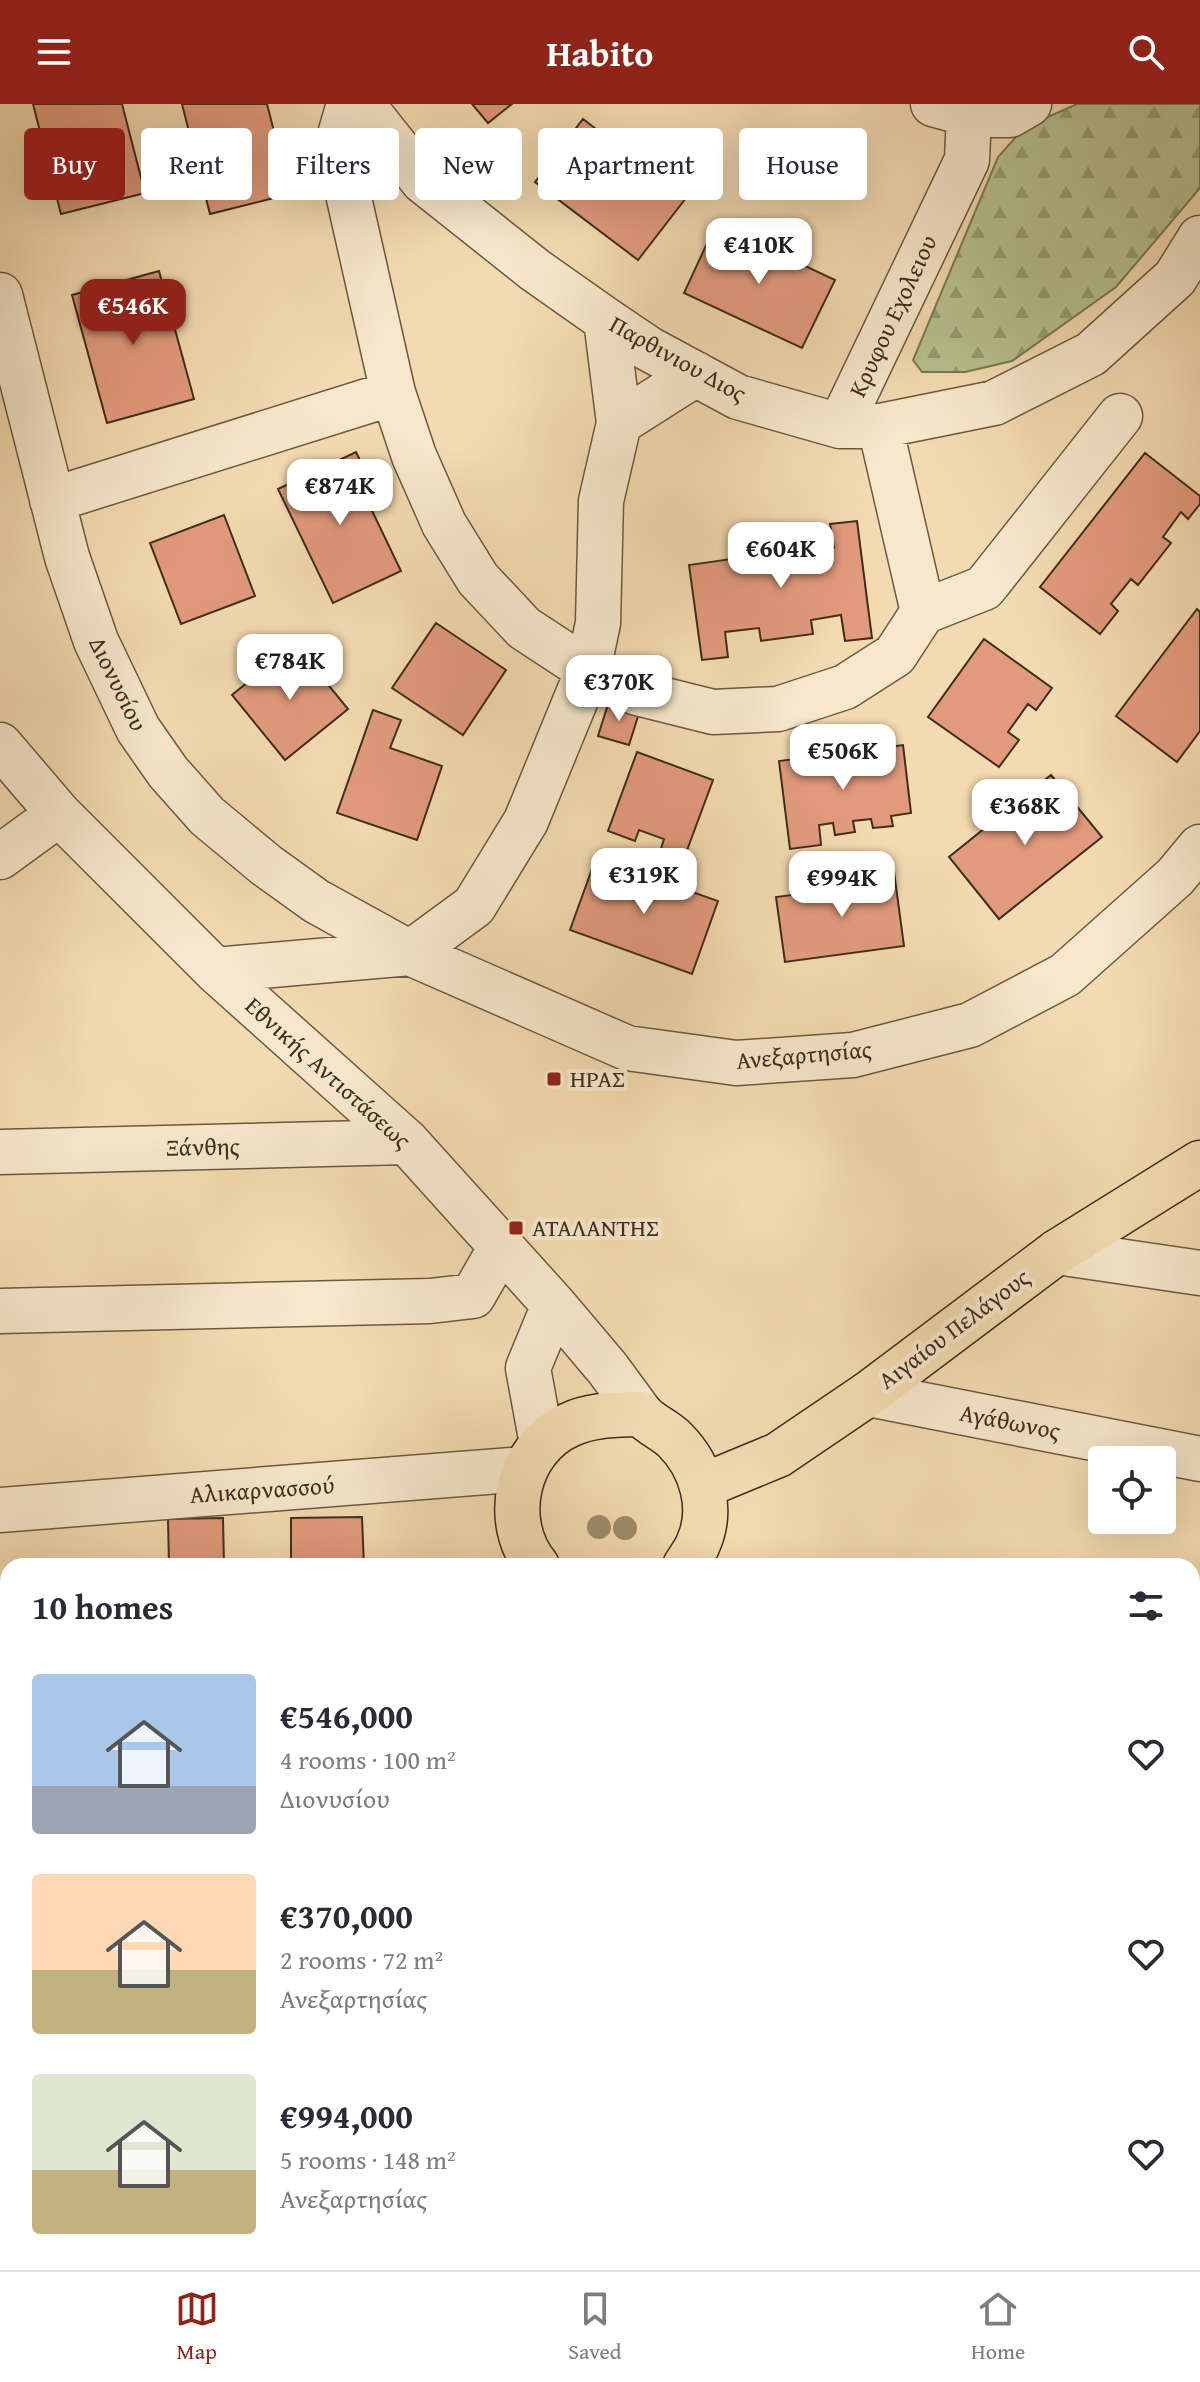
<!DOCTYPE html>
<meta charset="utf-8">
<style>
:root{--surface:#fff;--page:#f2f2f3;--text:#2b2b33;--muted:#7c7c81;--line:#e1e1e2;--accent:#8f2418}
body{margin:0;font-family:"Gentium Book Plus",serif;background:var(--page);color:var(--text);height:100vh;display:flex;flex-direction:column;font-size:30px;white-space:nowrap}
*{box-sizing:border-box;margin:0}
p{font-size:26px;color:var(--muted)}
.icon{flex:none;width:44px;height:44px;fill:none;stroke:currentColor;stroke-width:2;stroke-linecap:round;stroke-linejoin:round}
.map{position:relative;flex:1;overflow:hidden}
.drawer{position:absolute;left:0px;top:1454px;width:1200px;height:712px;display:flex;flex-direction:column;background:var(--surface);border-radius:24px 24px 0 0;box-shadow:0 8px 32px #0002}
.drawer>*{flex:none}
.guide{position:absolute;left:24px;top:24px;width:1152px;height:72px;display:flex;gap:16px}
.buttons{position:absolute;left:1088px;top:1342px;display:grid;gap:16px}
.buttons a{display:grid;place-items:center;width:88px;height:88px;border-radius:8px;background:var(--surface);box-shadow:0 8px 32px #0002;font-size:40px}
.price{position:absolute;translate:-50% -68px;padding:0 18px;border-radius:16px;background:#fff;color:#222;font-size:26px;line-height:52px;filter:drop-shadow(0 2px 4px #0008)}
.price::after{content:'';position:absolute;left:50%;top:48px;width:24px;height:18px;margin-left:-12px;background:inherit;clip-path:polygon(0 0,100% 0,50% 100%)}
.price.current{background:var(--accent);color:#fff}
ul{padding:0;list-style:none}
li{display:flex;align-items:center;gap:24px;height:200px;padding:0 32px}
li span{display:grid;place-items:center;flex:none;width:224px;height:160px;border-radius:8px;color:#555}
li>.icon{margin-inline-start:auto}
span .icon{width:96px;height:96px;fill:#fffc;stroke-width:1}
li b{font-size:34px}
h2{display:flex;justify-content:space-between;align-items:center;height:96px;padding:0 32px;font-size:34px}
.tag{padding:0 28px;border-radius:8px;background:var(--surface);box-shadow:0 8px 32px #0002;font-size:28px;line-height:72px}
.tag.current{background:var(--accent);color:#fff}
header{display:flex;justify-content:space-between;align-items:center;height:104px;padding:0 32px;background:var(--accent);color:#fff;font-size:36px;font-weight:600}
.dock{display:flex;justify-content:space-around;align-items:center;height:112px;border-top:2px solid var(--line);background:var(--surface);font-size:22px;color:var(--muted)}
.dock a{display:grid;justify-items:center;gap:4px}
.dock .current{color:var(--accent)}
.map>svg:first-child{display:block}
.forest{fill:url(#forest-firs);stroke:#7a7854;stroke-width:2}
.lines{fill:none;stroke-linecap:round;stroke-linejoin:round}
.stream{stroke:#768273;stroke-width:11}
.building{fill:#e29a7d;stroke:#3f2e1a;stroke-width:2}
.minor-casing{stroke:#6c5940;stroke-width:47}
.major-casing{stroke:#3f2e1a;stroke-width:47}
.minor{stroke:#f7e7cc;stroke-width:44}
.major{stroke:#f3dab0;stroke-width:44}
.tree{fill:#9d8b6a}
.poi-dot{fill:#8f2418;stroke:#f7e7cc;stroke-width:3}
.labels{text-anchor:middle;stroke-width:8;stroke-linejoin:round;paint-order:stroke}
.street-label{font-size:24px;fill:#3f2e1a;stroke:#f7e7cc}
.poi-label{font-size:24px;fill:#3f2e1a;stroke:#f7e7cc;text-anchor:start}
</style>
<header><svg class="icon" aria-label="menu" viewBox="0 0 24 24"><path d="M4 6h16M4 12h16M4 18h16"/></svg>Habito<svg class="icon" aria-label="search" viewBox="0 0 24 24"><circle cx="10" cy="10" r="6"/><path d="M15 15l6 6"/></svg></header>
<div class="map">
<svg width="1200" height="2166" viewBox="0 0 1200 2166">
<defs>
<pattern id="forest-firs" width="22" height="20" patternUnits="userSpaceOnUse" patternTransform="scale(2)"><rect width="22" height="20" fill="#b6c18e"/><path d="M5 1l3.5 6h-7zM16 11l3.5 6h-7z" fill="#959d73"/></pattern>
</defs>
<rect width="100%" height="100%" fill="#f3dab0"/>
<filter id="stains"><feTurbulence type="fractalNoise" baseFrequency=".0025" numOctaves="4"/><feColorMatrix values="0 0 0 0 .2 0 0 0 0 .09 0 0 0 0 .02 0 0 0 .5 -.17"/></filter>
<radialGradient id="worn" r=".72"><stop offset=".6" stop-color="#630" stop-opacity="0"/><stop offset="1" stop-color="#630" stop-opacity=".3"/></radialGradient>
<path class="forest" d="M1077,0H1200V84L1116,183L1012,257L965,268H922L913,256L998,53L1025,23Z"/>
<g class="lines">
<path class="stream" d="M367,2166L380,2158"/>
</g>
<path class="building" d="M33,0H122L145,89L61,110Z
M182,0H267L290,90L210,110Z
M472,0H512L488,19Z
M583,15L686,94L638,156L535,78Z
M716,120L835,176L802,244L684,189Z
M159,167L194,295L107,319L72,191Z
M356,348L373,384L363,388L401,467L333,499L278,385Z
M1145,349L1200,392V400L1188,415L1181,408L1163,433L1171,439L1138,481L1131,475L1111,500L1118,507L1100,530L1040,483Z
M224,411L255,492L181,520L150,439Z
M857,417L872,534L845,537L841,511L811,516L813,530L761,537L759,524L725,528L728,553L702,556L689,461L732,455L730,436L791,429L794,449L834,444L830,420Z
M1197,505L1200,508V627L1177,658L1116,612Z
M436,519L506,566L463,631L392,584Z
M984,535L1052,584L1036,606L1028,600L1008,628L1019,636L999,663L928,613Z
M295,540L348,605L285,656L232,591Z
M609,597L640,606L629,641L598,632Z
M373,606L401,616L390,644L442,662L417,736L337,709Z
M903,641L911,709L891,712L893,722L873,724L871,715L853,717L855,728L835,731L833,719L819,721L821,741L790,745L779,657Z
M637,648L713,676L683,757L660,748L664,735L639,726L635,737L608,727Z
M1051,671L1102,733L999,815L949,753Z
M596,754L718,797L692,870L570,826Z
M894,768L904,842L785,858L776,793L847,784L845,774Z
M362,1413L364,1462H291V1414Z
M223,1414L224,1462H169L168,1415Z"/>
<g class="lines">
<defs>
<path id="minor" d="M349,0L337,41L393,289L414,352L444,420L478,475L524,524L588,566L637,589L713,608L778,605L845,583L895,551L923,508L880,322
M362,0L423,77L535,166L606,216L649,245L738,293L840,322H880L994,299L1091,250L1175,174L1200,134
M933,0L969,10L1010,11L1029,0
M0,191L67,453L96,537L138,625L168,668L207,712L266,761L316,797L410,849L627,944L736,959L853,951L970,921L1065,871L1175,773L1200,743
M619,319L696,270
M840,322L967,56L969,10
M52,396L393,289
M923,508L984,484L1120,312
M0,641L59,710L215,866L407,1038L554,1201L608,1265L641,1310
M0,753L59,710
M215,866L410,849L474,802L526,717L588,566L598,519L601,397L619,319L606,216
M0,1048L407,1038
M1057,1148L1200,1169
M0,1207L430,1197L473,1192L502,1141
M868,1290L1200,1355
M542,1340L528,1264L554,1201
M0,1406L525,1365
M1192,1645L1200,1647
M0,1731H8
M1192,1810L1200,1812
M0,2141L8,2147
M133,2158V2166
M753,2166V2158
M1027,2166V2158"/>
<path id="major" d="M703,1382L778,1351L868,1290L1057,1148L1200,1059
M537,1462C501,1418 516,1345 569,1321C592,1310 616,1311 641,1310C651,1321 665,1326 675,1336C702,1363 714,1405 698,1440C695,1448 689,1455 685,1462
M46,2166L57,2158"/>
</defs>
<use href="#minor" class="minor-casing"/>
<use href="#major" class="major-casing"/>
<use href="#minor" class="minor"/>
<use href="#major" class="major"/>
</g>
<g class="tree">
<circle cx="599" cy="1423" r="12"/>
<circle cx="625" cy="1424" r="12"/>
</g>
<g class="poi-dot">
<rect x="546" y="967" width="16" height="16" rx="4"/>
<rect x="508" y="1116" width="16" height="16" rx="4"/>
</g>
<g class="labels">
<g class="street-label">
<text transform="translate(893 212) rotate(-65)" y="8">Κρυφου Εχολειου</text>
<text transform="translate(678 255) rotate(29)" y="8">Παρθινιου Διος</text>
<text transform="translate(118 580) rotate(64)" y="8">Διονυσίου</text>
<text transform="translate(804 951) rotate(-5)" y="8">Ανεξαρτησίας</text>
<text transform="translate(328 969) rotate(42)" y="8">Εθνικής Αντιστάσεως</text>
<text transform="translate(203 1043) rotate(-1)" y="8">Ξάνθης</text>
<text transform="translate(954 1225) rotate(-37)" y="8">Αιγαίου Πελάγους</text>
<text transform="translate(1010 1318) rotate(11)" y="8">Αγάθωνος</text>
<text transform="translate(262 1386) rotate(-4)" y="8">Αλικαρνασσού</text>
</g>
<g class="poi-label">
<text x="570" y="983">ΗΡΑΣ</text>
<text x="532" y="1132">ΑΤΑΛΑΝΤΗΣ</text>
</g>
</g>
<rect width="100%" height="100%" filter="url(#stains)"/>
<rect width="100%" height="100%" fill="url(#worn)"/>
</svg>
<div class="buttons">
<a><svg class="icon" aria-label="locate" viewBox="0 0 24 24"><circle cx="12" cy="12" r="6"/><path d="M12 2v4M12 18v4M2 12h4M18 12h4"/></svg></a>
</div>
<b class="price" style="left:759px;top:182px">€410K</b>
<b class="price current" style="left:133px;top:243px">€546K</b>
<b class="price" style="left:340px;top:423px">€874K</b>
<b class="price" style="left:781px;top:486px">€604K</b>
<b class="price" style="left:290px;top:598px">€784K</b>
<b class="price" style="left:619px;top:619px">€370K</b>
<b class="price" style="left:843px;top:688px">€506K</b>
<b class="price" style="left:1025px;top:743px">€368K</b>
<b class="price" style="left:644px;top:812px">€319K</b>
<b class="price" style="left:842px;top:815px">€994K</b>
<div class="guide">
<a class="tag current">Buy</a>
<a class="tag">Rent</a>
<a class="tag">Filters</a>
<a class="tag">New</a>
<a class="tag">Apartment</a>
<a class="tag">House</a>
</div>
<section class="drawer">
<h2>10 homes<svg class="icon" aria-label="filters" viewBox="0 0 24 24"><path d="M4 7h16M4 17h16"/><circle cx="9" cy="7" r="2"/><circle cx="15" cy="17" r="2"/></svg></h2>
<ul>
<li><span style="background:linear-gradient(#a9c7e8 70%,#9aa5b1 0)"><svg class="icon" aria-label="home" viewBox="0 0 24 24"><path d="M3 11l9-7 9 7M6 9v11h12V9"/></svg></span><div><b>€546,000</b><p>4 rooms · 100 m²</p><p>Διονυσίου</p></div><svg class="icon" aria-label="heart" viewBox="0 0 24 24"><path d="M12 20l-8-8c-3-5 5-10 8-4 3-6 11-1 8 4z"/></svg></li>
<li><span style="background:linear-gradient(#ffd9b3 60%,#c2b280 0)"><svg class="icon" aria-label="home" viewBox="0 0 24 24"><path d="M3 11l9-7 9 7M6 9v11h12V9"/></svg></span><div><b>€370,000</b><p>2 rooms · 72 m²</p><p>Ανεξαρτησίας</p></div><svg class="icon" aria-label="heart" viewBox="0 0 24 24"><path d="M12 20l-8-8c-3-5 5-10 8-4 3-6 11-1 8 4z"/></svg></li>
<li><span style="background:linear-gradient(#dfe7d0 60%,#c2b280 0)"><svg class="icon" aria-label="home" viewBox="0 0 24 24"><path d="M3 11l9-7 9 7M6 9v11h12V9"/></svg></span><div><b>€994,000</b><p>5 rooms · 148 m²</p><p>Ανεξαρτησίας</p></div><svg class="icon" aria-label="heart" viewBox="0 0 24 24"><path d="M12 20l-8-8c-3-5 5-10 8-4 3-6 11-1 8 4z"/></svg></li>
</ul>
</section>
</div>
<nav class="dock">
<a class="current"><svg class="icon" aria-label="map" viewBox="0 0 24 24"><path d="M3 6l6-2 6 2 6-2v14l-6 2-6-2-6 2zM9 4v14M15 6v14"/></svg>Map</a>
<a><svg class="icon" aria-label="saved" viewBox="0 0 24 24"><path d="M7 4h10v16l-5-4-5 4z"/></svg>Saved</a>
<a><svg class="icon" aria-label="home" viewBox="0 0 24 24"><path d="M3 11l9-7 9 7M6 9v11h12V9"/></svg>Home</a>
</nav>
